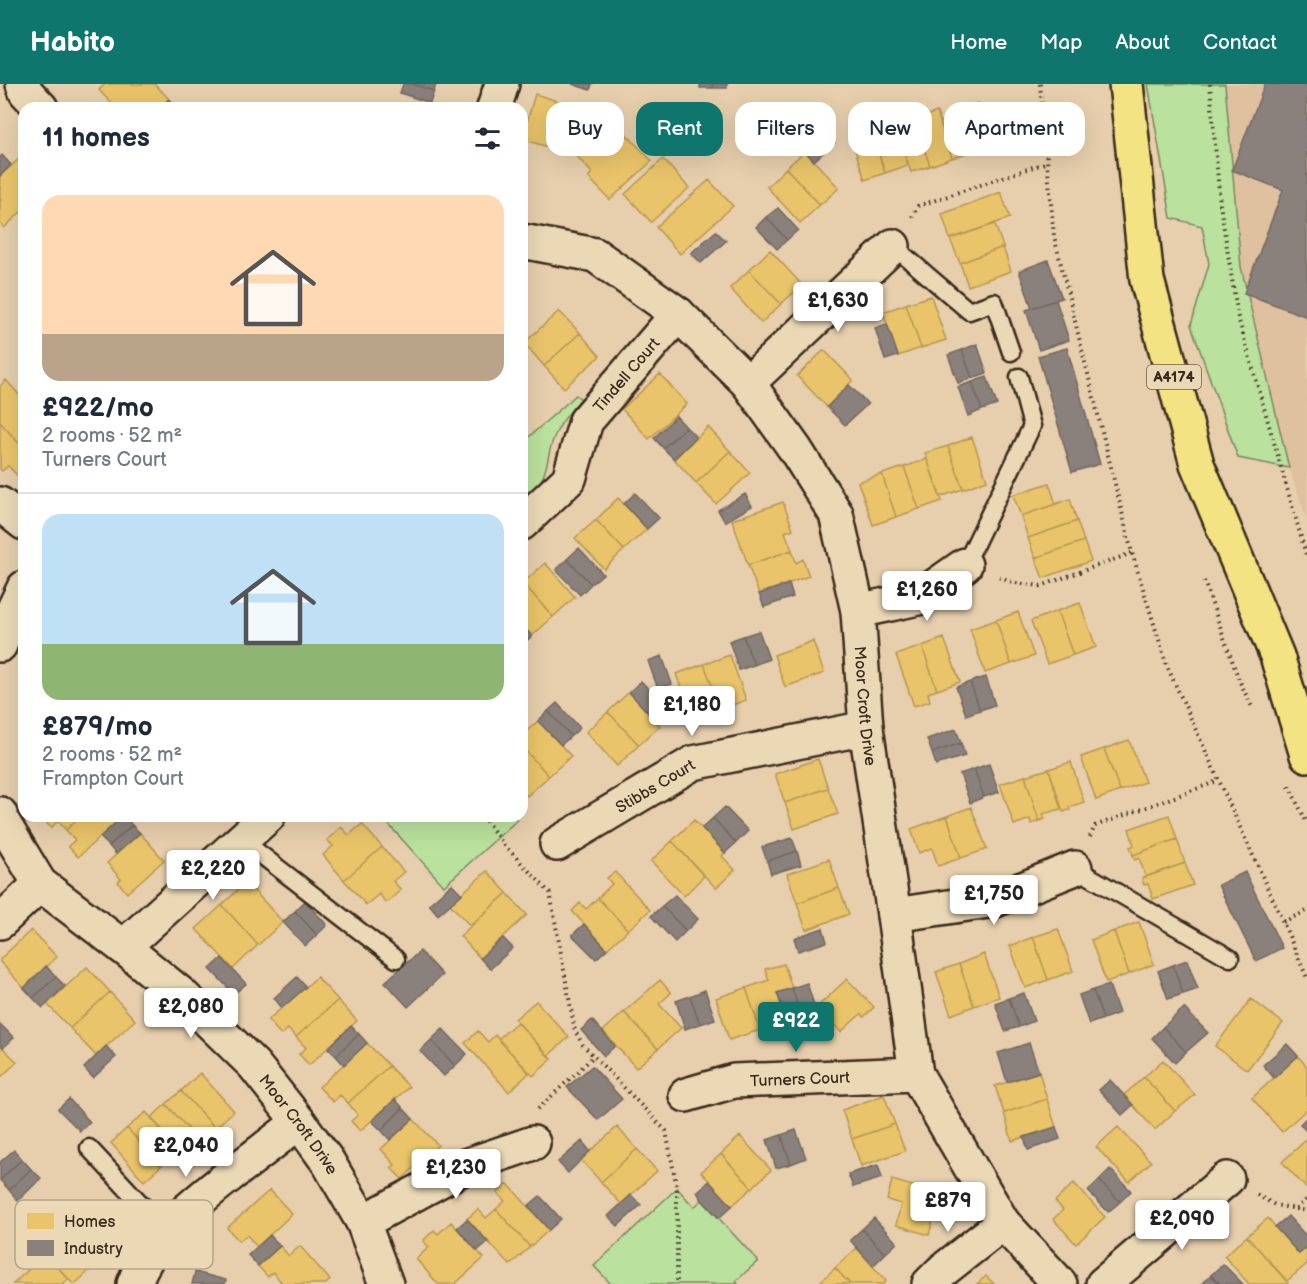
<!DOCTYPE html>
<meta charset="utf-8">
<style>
:root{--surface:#fff;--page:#f2f2f3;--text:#1f2937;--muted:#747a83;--line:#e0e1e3;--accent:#0f766e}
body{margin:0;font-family:"Balsamiq Sans",sans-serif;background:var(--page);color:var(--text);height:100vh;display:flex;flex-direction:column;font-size:22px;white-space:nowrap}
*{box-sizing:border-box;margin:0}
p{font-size:20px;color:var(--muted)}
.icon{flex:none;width:33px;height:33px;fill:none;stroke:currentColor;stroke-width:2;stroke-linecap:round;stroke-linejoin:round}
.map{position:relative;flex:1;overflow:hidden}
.panel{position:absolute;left:18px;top:18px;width:510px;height:720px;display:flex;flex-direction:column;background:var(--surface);border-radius:18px;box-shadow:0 6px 24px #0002}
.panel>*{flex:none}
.top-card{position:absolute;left:546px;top:18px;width:570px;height:54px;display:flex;gap:12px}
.price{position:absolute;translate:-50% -51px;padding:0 14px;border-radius:6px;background:#fff;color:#222;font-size:20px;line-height:39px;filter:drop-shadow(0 2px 3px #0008)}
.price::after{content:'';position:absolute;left:50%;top:36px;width:18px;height:14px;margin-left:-9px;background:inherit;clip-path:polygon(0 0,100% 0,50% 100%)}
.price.active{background:var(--accent);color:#fff}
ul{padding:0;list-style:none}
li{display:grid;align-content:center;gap:12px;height:318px;padding:0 24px}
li+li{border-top:2px solid var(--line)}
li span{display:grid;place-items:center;height:186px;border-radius:18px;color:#555}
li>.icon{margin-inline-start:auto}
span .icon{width:108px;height:108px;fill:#fffc;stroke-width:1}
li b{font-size:26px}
h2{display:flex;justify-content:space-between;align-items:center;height:72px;padding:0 24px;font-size:26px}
.tag{padding:0 21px;border-radius:18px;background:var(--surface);box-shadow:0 6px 24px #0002;font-size:21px;line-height:54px}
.tag.active{background:var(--accent);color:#fff}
header{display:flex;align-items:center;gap:36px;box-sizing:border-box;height:84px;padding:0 30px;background:var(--accent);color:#fff}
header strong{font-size:28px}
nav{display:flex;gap:33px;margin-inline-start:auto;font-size:21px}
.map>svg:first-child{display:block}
.built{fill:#dfc09f}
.green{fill:#bae19d;stroke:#7a865e;stroke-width:1.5}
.homes{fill:#e9c46a;stroke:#b59653;stroke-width:1.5}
.industry{fill:#8a817c;stroke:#726760;stroke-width:1.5}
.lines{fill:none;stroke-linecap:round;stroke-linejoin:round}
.lane-casing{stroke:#3b2a1e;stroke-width:21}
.street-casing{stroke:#3b2a1e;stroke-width:38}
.primary-casing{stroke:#3b2a1e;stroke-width:38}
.path{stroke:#3b2a1e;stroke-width:4;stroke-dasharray:1.5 4.5;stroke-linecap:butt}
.lane{stroke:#ebd9b6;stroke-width:16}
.street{stroke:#ebd9b6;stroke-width:33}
.primary{stroke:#f4e382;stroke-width:33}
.labels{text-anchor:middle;stroke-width:6;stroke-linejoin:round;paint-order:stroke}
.shield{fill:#ebd9b6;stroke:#705e4c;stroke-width:1.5}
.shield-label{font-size:15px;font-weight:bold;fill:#3b2a1e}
.street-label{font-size:16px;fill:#3b2a1e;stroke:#ebd9b6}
.key{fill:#ebd9b6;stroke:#b6a488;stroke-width:1.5}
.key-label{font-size:16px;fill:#3b2a1e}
</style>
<header>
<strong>Habito</strong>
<nav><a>Home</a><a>Map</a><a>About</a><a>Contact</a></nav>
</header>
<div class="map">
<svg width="1307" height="1200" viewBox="0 0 1307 1200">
<rect width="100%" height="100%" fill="#e7cfad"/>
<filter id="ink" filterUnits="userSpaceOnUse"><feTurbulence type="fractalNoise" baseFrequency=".0167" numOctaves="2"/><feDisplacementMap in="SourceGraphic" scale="12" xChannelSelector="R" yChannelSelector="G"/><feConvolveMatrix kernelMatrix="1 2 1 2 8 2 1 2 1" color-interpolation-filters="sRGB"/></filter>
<g filter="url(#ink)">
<path class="built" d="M1225,0H1307V435L1289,384L1241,183Z"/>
<path class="green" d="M1148,0H1225L1241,183L1289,384L1238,374L1191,241L1209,180L1202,142L1171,134Z
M576,311L581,315C571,326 562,336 556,349C543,374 553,398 522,413V359Z
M381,732H513L517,736L444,802Z
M677,1104L694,1123L702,1116L758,1177L736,1197L738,1200H611L594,1182Z"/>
<path class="homes" d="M105,0H155L169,15L158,24H116L99,6Z
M535,10L577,23L564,68L522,55Z
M978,19L993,61L970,68L957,32L966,29L964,24Z
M937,28L952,74L930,82L914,36Z
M957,32L970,68L952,74L940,38Z
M610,33L652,77L610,116L588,93L592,89L573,68Z
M884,45L885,50L897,46L908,81L885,89L872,50Z
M917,45L930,82L911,88L898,52Z
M874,53L885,89L865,96L853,60Z
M805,67L839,104L820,121L786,84Z
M21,73L24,76V125L4,144L0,139V117L1,116L0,115V92Z
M663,75L689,104L651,138L625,110Z
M786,84L820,121L800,139L767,103Z
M709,96L733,122L680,170L656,143Z
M1001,108L1010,134L950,155L942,130Z
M995,140L1003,163L960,179L950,155Z
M1003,163L1011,187L968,202L960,179Z
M770,166L802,201L781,220L749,186Z
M749,186L781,220L761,239L730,204Z
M931,212L946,256L921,264L906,220Z
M906,220L921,264L898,272L883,228Z
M559,227L580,249L544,282L524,259Z
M580,249L600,272L564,304L544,282Z
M824,266L853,296L827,323L797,292Z
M660,290L687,320L649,355L622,325Z
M6,296L24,316V365L0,338V302Z
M0,338L24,365V390L20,394L8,382L2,387L0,385Z
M708,343L730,367L696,399L674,375Z
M972,353L987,396L963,405L948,362Z
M948,362L963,405L940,413L925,369Z
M730,367L750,389L716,420L696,399Z
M927,375L942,417L919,425L904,383Z
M904,383L919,425L896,433L882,390Z
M882,390L896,433L873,441L858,398Z
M1049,399L1056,420L1021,432L1013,411Z
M618,414L647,445L624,466L596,436Z
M1070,415L1077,437L1028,454L1021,432Z
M783,418L793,445L785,448L792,466L748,481L732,436Z
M596,436L624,466L604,485L575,454Z
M1077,437L1084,457L1035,474L1028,454Z
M1084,457L1091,477L1043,494L1035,474Z
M792,466L796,479L803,475L809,492L759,510L748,481Z
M545,479L575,513L553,533L523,499Z
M523,499L553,533L532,552L522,541Z
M1080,519L1096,563L1073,571L1057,527Z
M1057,527L1073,571L1047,580L1031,537Z
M1018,528L1034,572L1011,580L996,536Z
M996,536L1011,580L985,589L970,545Z
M944,554L960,598L937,606L922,562Z
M813,557L824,589L785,603L774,571Z
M922,562L937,606L928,609L930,617L914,622L896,571Z
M730,571L746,616L721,625L704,580Z
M704,580L721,625L692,635L676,590Z
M629,608L660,642L639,661L608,628Z
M608,628L639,661L617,682L586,648Z
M538,637L571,672L549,692L522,663V651Z
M1129,656L1145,698L1120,707L1104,665Z
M522,663L549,692L527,712L522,706Z
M1104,665L1120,707L1096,716L1081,673Z
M818,675L828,704L785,719L775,690Z
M1071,678L1084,718L1069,723L1070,726L1063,728L1049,685Z
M1049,685L1061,725L1043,730L1045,735L1039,737L1025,692Z
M1025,692L1039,737L1031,740L1030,735L1014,741L1000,700Z
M828,704L838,730L794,745L785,719Z
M971,723L987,765L961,774L947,732Z
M1169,731L1177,755L1133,771L1130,763L1134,761L1129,745Z
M43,732H81L66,746L58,737L51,744L41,733Z
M81,732H123L78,773L68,762L75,756L66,746Z
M947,732L961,774L938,782L932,764L919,769L911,745Z
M694,736L725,769L722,772L735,786L716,804L672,757Z
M362,740L382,763L344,796L323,771L333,762L327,756L341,743L349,751Z
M140,749L164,776L127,809L118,798L121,795L107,779Z
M1177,755L1185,779L1146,793L1139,774L1135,776L1133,771Z
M672,757L704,792L684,812L651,777Z
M382,763L404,788L393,797L401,806L386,819L379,810L366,821L344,796Z
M829,775L839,804L797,819L787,790Z
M1185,779L1193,801L1153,815L1148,800L1144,801L1142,794Z
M487,787L507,809L470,842L450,820Z
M615,788L650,826L628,846L598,814L612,800L607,794Z
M246,798L283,838L258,861L222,821Z
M839,804L849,830L806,846L797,819Z
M507,809L527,831L480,874L460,852Z
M598,814L628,846L607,865L572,827L580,819L586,825Z
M222,821L258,861L233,885L196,845Z
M1139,838L1154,880L1129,890L1114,847Z
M1058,845L1073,887L1048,896L1033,853Z
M31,846L57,873L24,904L0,878V875Z
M1114,847L1129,890L1106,898L1091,856Z
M1033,853L1048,896L1025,904L1010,862Z
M984,870L999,913L974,922L959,880Z
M784,880L792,904L777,909L787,937L760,946L746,904L769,896L765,885Z
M959,880L974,922L951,931L936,888Z
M87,883L110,908L70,944L47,920Z
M317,893L338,916L296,953L288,945L281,951L268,936Z
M847,895L874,923L864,933L861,930L841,948L817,923Z
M660,896L671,909L659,920L681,944L658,965L624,928Z
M746,904L760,946L729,956L716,914Z
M110,908L135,936L96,972L70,944Z
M1251,915L1283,939L1247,986L1215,962Z
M338,916L357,937L309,981L299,970L306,964L296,953Z
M536,917L569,953L548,972L515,935Z
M624,928L658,965L636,984L603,947Z
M517,938L552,975L533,992L498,955Z
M478,947L488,958L495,951L529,989L509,1008L465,959Z
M367,959L389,982L348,1019L340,1011L333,1018L319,1003Z
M0,961L17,978L0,994Z
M1298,972L1307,983V1025L1282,1048L1252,1014Z
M1163,976L1195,1011L1175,1027L1144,993Z
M389,982L409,1003L360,1047L351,1037L358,1031L348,1019Z
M1039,988L1047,1015L1004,1029L995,1002Z
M200,989L234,1027L215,1044L181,1007Z
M1144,993L1175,1027L1155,1046L1124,1011Z
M181,1007L215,1044L200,1058L166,1020Z
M884,1011L895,1040L852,1055L842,1026Z
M1047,1015L1056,1043L1012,1057L1004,1029Z
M166,1020L200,1058L185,1072L151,1034Z
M146,1028L179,1065L161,1082L127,1044Z
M413,1035L438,1061L402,1095L391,1084L395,1081L381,1065Z
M895,1040L905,1067L861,1082L852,1055Z
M617,1043L637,1065L601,1098L581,1076Z
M1118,1043L1151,1078L1129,1098L1096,1063Z
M127,1044L161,1082L144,1097L111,1059Z
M740,1052L771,1086L752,1104L721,1070Z
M1307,1055V1105L1282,1078Z
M637,1065L657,1087L621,1120L601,1098Z
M721,1070L752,1104L732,1122L701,1088Z
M892,1096L940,1110L929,1151L896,1141L901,1120L887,1116Z
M1074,1099L1105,1133L1076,1160L1053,1135L1063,1126L1055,1117Z
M508,1100L549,1146L530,1163L496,1125L505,1117L497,1109Z
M270,1106L292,1130L257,1163L247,1151L239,1157L227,1144Z
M478,1125L486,1134L496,1125L530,1163L510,1181L467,1135Z
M1268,1134L1299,1170L1307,1163V1180L1287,1197L1247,1152Z
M451,1138L484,1174L455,1200H438L416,1175L429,1163L423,1157L434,1146L438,1150Z
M56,1146L91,1185L75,1200H73L39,1163Z
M1247,1152L1288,1199L1287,1200H1249L1224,1172Z
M280,1162L289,1172L300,1162L330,1196L326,1200H283L273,1188L268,1193L258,1182Z
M857,1164L886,1197L883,1200H850L835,1184Z
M45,1170L69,1195L64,1200H13Z
M835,1184L850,1200H818Z
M986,1192L994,1200H977Z"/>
<path class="industry" d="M403,0H412L434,7L430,19L400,9Z
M412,0H436L434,7Z
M572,0H592L590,6Z
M700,0H713V4H700Z
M713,0H727V4H713Z
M1265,0H1307V233L1244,209L1283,106L1232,86Z
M169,15L176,23L158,24Z
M815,36L835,59L823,69L803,46Z
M803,46L823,69L814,77L793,55Z
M2,71L11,81L0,92V73Z
M778,124L798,146L787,156L766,133Z
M766,133L787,156L777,165L756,143Z
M716,147L726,157L701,179L691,169Z
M1048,176L1062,214L1032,224L1019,187Z
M1056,216L1069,256L1039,266L1026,226Z
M887,240L898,272L885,276L875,244Z
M977,260L987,289L972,294L962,266Z
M1067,264L1100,380L1072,388L1038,272Z
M962,266L972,294L958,299L948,271Z
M987,293L997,321L982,326L972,298Z
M972,298L982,326L968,332L958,303Z
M849,301L868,320L845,341L827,323Z
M676,332L686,343L663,364L654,354Z
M686,343L696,353L674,375L663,364Z
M635,409L659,434L647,445L624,420Z
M745,410L752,422L725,438L718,426Z
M579,464L603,490L591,500L567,475Z
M567,475L591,500L580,511L556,486Z
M789,500L793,513L764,523L759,510Z
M522,541L532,552L522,561Z
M759,547L769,575L754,581L743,552Z
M743,552L754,581L739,586L729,557Z
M662,572L672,600L658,605L648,577Z
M986,593L995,621L980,626L970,598Z
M641,597L665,622L652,633L629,608Z
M970,598L980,626L966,631L956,603Z
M557,619L580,644L571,652L548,627Z
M548,627L571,652L561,661L538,637Z
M956,645L961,659L932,669L927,655Z
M961,659L965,672L936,681L932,669Z
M989,680L999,708L984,713L974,685Z
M974,685L984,713L970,719L960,690Z
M725,723L748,747L736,759L713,734Z
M123,732L132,741L109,762L100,753Z
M713,734L736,759L725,769L702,744Z
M132,741L140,749L116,770L109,762Z
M792,754L797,767L767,777L762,763Z
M797,767L801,781L771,790L767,777Z
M1245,788L1282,864L1256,877L1218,801Z
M452,800L462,810L438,831L429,820Z
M675,811L698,835L686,847L662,822Z
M305,817L327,841L317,851L295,827Z
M662,822L686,847L675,858L651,832Z
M295,827L317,851L305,862L283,838Z
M584,840L607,865L596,875L572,851Z
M823,844L827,858L798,867L794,854Z
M503,854L513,864L490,885L480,874Z
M420,867L442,891L408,923L385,898Z
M222,874L246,900L234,910L210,885Z
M1187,876L1198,905L1183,910L1173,881Z
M1173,881L1183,910L1168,915L1158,887Z
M46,882L56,893L33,914L24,904Z
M56,893L65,902L43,924L33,914Z
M297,893L306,903L282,924L274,914Z
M807,899L816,927L801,932L792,904Z
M1109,901L1119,929L1103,935L1093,906Z
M792,904L801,932L787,937L777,909Z
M705,906L715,935L700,940L690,912Z
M1093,906L1103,935L1089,940L1079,911Z
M1024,909L1034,937L1019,943L1009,914Z
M690,912L700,940L685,945L676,917Z
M1009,914L1019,943L1005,947L995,919Z
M1184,924L1208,949L1186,968L1163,943Z
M592,936L615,962L604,972L581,946Z
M0,940L14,954L3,964L0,961Z
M351,942L359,950L336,972L328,964Z
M1163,943L1186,968L1175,979L1152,954Z
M443,945L467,970L455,982L431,956Z
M359,950L367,959L344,981L336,972Z
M431,956L455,982L444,992L420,967Z
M1029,959L1039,988L1007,998L998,969Z
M1287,960L1298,972L1274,994L1263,981Z
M106,962L116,973L93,994L84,984Z
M592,982L622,1015L598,1036L567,1003Z
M1110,996L1133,1021L1122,1031L1099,1006Z
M69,1015L90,1038L80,1047L58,1025Z
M395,1015L403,1024L381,1046L372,1037Z
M403,1024L413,1035L390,1056L381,1046Z
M1307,1033V1048L1300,1040Z
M1056,1043L1060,1055L1028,1066L1024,1053Z
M796,1046L806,1074L791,1080L781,1051Z
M781,1051L791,1080L776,1084L767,1056Z
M582,1057L590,1067L568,1089L558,1078Z
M14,1066L22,1075L0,1096V1078Z
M22,1075L31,1085L9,1106L0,1096Z
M878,1081L882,1094L853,1103L848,1090Z
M31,1085L41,1094L18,1117L9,1106Z
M1110,1085L1131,1107L1120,1118L1099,1096Z
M1099,1096L1120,1118L1108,1128L1088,1107Z
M709,1097L732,1122L719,1134L702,1116L697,1108Z
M631,1111L641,1121L618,1142L608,1132Z
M540,1112L561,1135L549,1146L528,1122Z
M1288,1132L1307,1153V1163L1299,1170L1275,1143Z
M874,1134L897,1159L885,1170L862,1145Z
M467,1135L488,1158L477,1167L457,1144Z
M862,1145L885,1170L873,1182L850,1156Z
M270,1151L280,1162L258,1182L248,1171Z
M1223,1180L1243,1200H1220L1211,1191Z
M195,1188L226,1196L225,1200H192Z
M1211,1191L1220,1200H1202Z"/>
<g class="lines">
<defs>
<path id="lane" d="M893,162L969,227L994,218L1011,268
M965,481L1032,342L1019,293
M242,756L396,875
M1075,784L1230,874
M89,1064L166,1147"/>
<g id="street">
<path d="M23,0L26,8L41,24"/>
<path d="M494,24L502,0"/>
<path id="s1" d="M522,157L595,171L678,230L748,299L795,365L836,430L858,527L866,644L894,831L916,990L1003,1139L1060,1200"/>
<path d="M748,299L893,162"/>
<path d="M0,420L24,439"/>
<path id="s2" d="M522,439L569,395L586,337L678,230"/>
<path d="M858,527L918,514L965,481"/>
<path d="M0,561L12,529L24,504"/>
<path id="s3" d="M0,730L2,737L40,800L123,863L182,911L254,981L299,1038L328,1078L363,1138L386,1200"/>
<path id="s4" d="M557,760L693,679L866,644"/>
<path d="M894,831L995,816L1075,784"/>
<path d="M0,838L40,800"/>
<path d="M123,863L268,732"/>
<path id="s5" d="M686,1011L734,997L916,990"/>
<path d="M363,1138L468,1081L533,1059"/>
<path d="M134,1200C153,1150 190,1123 230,1091C253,1074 276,1056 299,1038"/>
<path d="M929,1200L942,1187L1003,1139"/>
<path d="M1103,1200L1227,1095"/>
</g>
<path id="primary" d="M1126,0L1147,196L1197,380L1277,572L1307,671"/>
</defs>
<use href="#lane" class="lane-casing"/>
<use href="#street" class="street-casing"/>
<use href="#primary" class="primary-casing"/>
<path class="path" d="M1040,0L1054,152L1132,469L1167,582L1283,838L1307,894
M1210,0L1220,120L1238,233L1307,474
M912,133L918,122L1048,78
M999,493L1016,499L1041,502L1132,469
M1204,497L1239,596L1253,625
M1289,702L1307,739
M482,732L505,762L550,809L575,947L583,961L666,1047L677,1104V1200
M1090,753L1095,742L1218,697
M1283,838L1307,827
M538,1025L594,972
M1257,1111L1275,1121L1307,1127
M1296,1125L1307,1115"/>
<use href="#lane" class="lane"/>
<use href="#street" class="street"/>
<use href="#primary" class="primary"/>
</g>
</g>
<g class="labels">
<rect class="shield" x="1147" y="281" width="54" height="24" rx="4.5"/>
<g class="shield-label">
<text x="1174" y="298">A4174</text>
</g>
<g class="street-label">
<text dy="6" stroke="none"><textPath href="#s2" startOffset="186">Tindell Court</textPath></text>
<text dy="6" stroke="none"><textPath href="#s1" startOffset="627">Moor Croft Drive</textPath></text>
<text dy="6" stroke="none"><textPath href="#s4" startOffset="114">Stibbs Court</textPath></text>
<text dy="6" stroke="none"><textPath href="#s5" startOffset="116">Turners Court</textPath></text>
<text dy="6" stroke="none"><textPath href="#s3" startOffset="436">Moor Croft Drive</textPath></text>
</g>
</g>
<rect x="15" y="1116" width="198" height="69" rx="9" class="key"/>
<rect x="27" y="1129" width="27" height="16" fill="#e9c46a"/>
<rect x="27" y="1156" width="27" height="16" fill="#8a817c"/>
<g class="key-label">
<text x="64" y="1143">Homes</text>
<text x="64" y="1170">Industry</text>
</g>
</svg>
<b class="price" style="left:838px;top:249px">£1,630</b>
<b class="price" style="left:927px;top:538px">£1,260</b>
<b class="price" style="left:692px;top:653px">£1,180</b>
<b class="price" style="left:213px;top:817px">£2,220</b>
<b class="price" style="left:994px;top:842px">£1,750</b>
<b class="price" style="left:191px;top:955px">£2,080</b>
<b class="price active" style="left:796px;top:969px">£922</b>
<b class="price" style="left:186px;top:1094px">£2,040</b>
<b class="price" style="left:456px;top:1116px">£1,230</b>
<b class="price" style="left:948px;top:1149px">£879</b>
<b class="price" style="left:1182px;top:1167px">£2,090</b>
<div class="top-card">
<a class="tag">Buy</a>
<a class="tag active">Rent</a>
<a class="tag">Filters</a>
<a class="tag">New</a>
<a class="tag">Apartment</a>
</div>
<section class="panel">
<h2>11 homes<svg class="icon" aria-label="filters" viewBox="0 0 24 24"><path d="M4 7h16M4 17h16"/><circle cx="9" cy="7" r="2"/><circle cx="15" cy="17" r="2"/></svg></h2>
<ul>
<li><span style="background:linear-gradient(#ffd9b3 75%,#b9a48a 0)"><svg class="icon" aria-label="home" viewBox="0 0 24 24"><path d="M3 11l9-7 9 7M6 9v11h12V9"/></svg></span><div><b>£922/mo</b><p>2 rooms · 52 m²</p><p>Turners Court</p></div></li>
<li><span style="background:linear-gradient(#bfe0f5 70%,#8fb573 0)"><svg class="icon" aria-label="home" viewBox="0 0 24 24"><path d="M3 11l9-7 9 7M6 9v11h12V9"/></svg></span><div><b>£879/mo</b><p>2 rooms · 52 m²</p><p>Frampton Court</p></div></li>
</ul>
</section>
</div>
